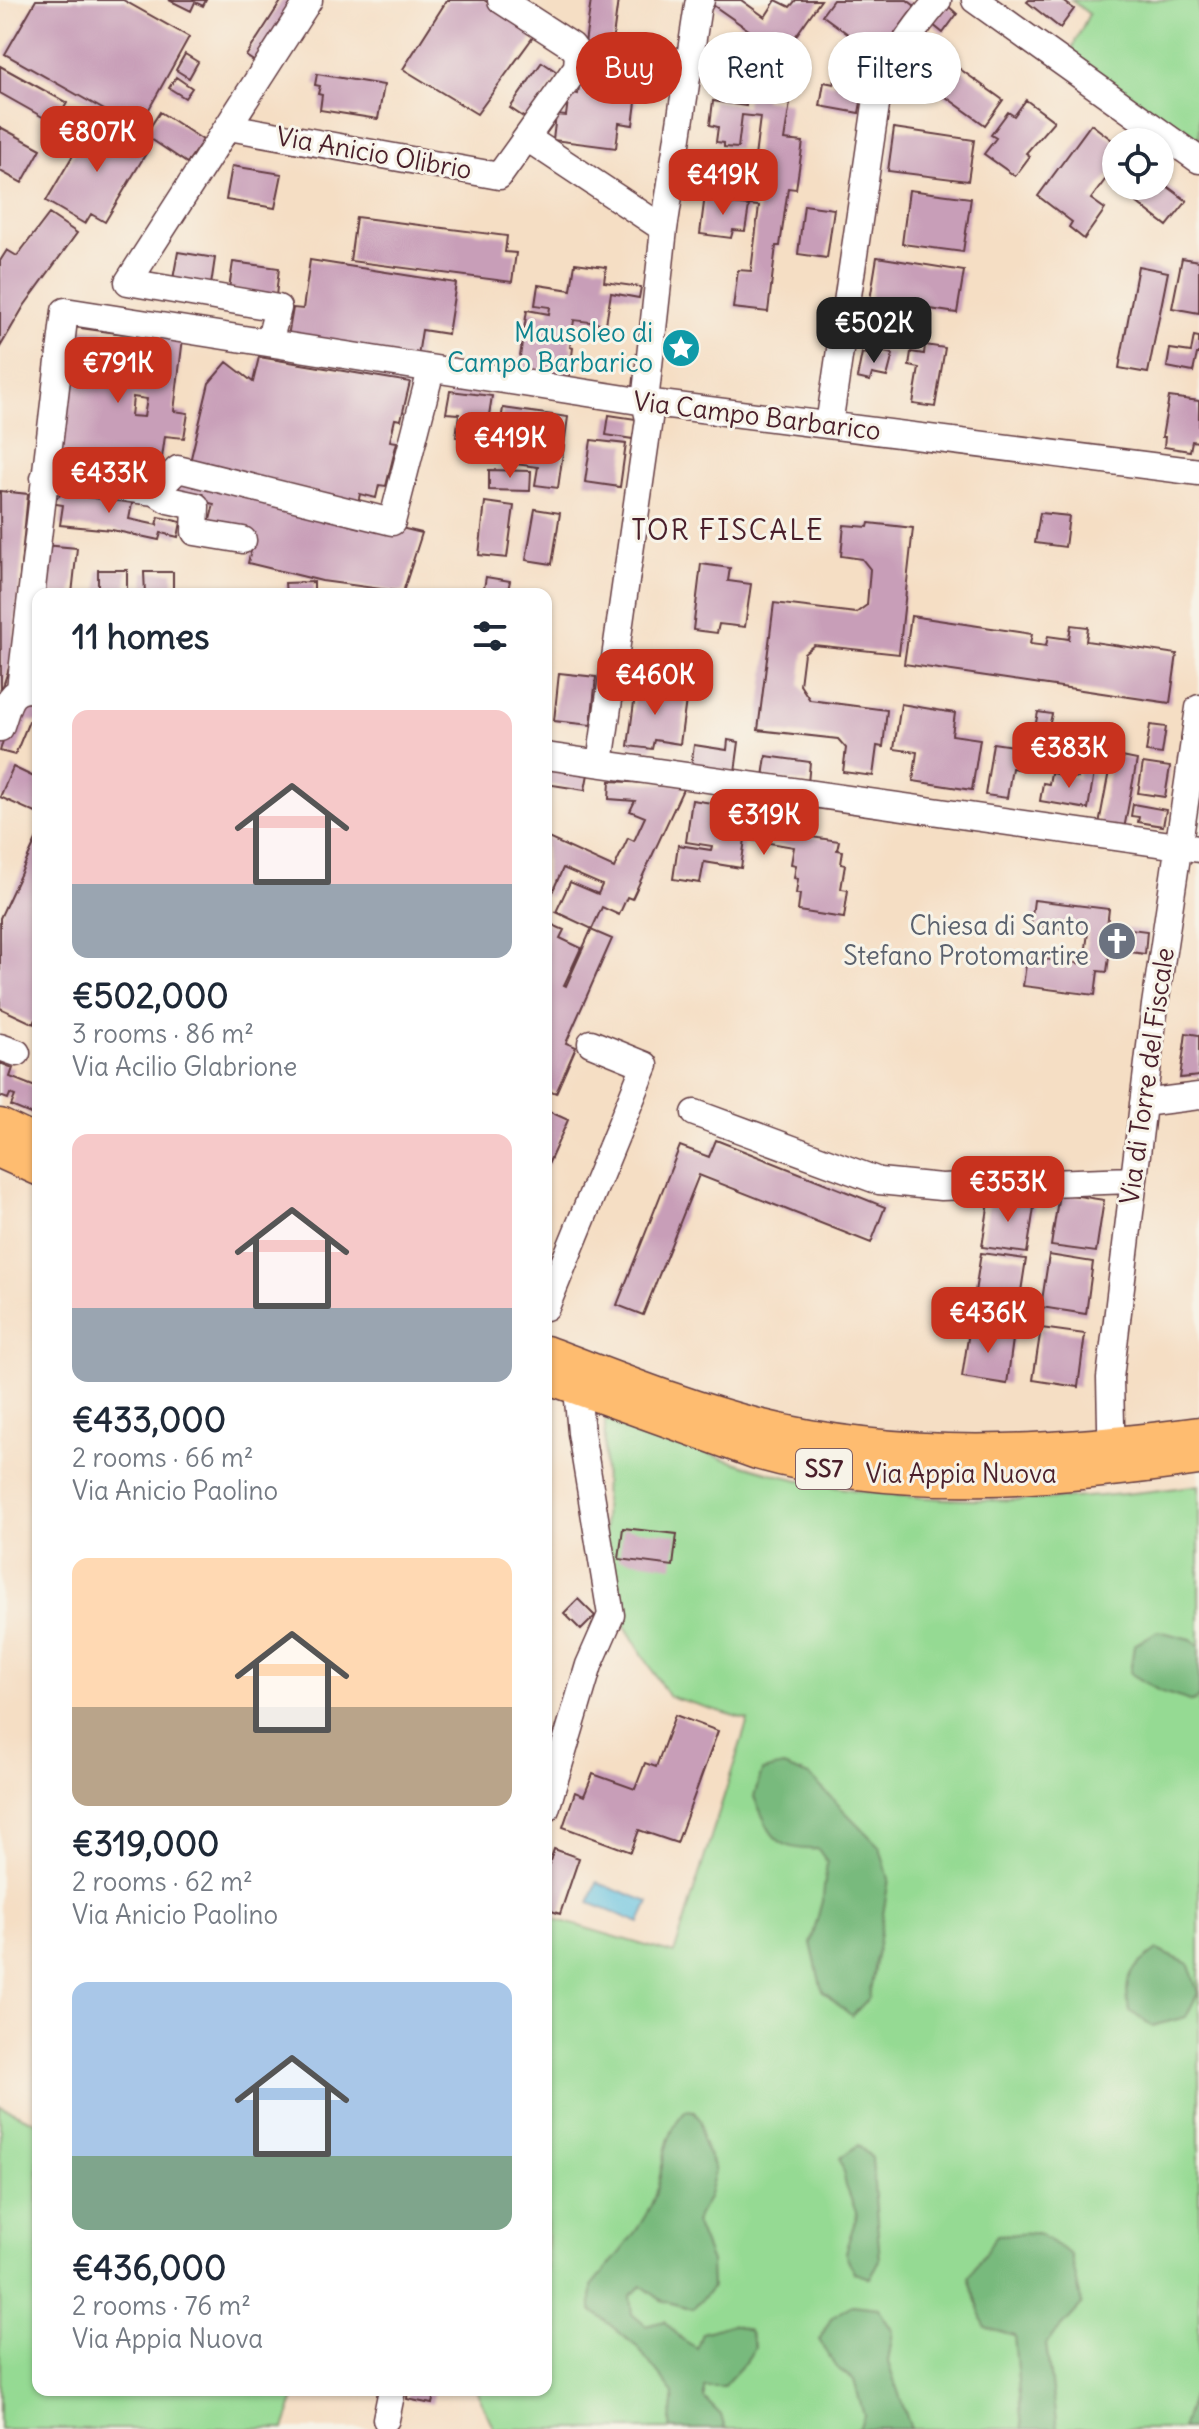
<!DOCTYPE html>
<meta charset="utf-8">
<style>
:root{--surface:#fff;--page:#f2f2f3;--text:#1f2937;--muted:#747a83;--accent:#c8321e}
body{margin:0;font-family:Delius,sans-serif;background:var(--page);color:var(--text);height:100vh;display:flex;flex-direction:column;font-size:30px;white-space:nowrap}
*{box-sizing:border-box;margin:0}
p{font-size:26px;color:var(--muted)}
.icon{flex:none;width:44px;height:44px;fill:none;stroke:currentColor;stroke-width:2;stroke-linecap:round;stroke-linejoin:round}
.map{position:relative;flex:1;overflow:hidden}
.details{position:absolute;left:32px;top:588px;width:520px;height:1808px;display:flex;flex-direction:column;background:var(--surface);border-radius:16px;box-shadow:0 2px 6px #0004}
.details>*{flex:none}
.hud{position:absolute;left:576px;top:32px;width:502px;height:72px;display:flex;gap:16px}
.buttons{position:absolute;left:1102px;top:128px;display:grid;gap:16px}
.buttons a{display:grid;place-items:center;width:72px;height:72px;border-radius:50%;background:var(--surface);box-shadow:0 2px 6px #0004;font-size:40px}
.price{position:absolute;translate:-50% -68px;padding:0 18px;border-radius:16px;background:var(--accent);color:#fff;font-size:26px;line-height:52px;filter:drop-shadow(0 2px 4px #0008)}
.price::after{content:'';position:absolute;left:50%;top:48px;width:24px;height:18px;margin-left:-12px;background:inherit;clip-path:polygon(0 0,100% 0,50% 100%)}
.price.selected{background:#222;color:#fff}
ul{padding:0;list-style:none}
li{display:grid;align-content:center;gap:16px;height:424px;padding:0 40px}
li span{display:grid;place-items:center;height:248px;border-radius:16px;color:#555}
li>.icon{margin-inline-start:auto}
span .icon{width:144px;height:144px;fill:#fffc;stroke-width:1}
li b{font-size:34px}
h2{display:flex;justify-content:space-between;align-items:center;height:96px;padding:0 40px;font-size:34px}
.chip{padding:0 28px;border-radius:36px;background:var(--surface);box-shadow:0 2px 6px #0004;font-size:28px;line-height:72px}
.chip.selected{background:var(--accent);color:#fff}
.map>svg:first-child{display:block}
.green{fill:#95da93;stroke:#707c5f;stroke-width:2}
.forest{fill:#78ba7d;stroke:#616c54;stroke-width:2}
.water{fill:#62c1e0;stroke:#567086;stroke-width:2}
.building{fill:#c89eb8;fill-rule:evenodd}
.lines{fill:none;stroke-linecap:round;stroke-linejoin:round}
.minor-casing{stroke:#643c42;stroke-width:29}
.major-casing{stroke:#643c42;stroke-width:35}
.minor{stroke:#fff;stroke-width:26}
.major{stroke:#febc70;stroke-width:32}
.labels{text-anchor:middle;stroke-width:6;stroke-linejoin:round;paint-order:stroke}
.shield{fill:#f7f3e8;stroke:#7e5f64;stroke-width:2}
.shield-label{font-size:24px;font-weight:bold;fill:#4a1f2b}
.street-label{font-size:26px;fill:#4a1f2b;stroke:#f7f3e8}
.culture-label{font-size:26px;fill:#0d838f;stroke:#f7f3e8;text-anchor:end}
.worship-label{font-size:26px;fill:#5b616d;stroke:#f7f3e8;text-anchor:end}
.neighbourhood-label{font-size:28px;letter-spacing:2px;fill:#4a1f2b;stroke:#f7f3e8}
</style>
<div class="map">
<svg width="1199" height="2429" viewBox="0 0 1199 2429">
<rect width="100%" height="100%" fill="#f7f3e8"/>
<filter id="ink" filterUnits="userSpaceOnUse"><feTurbulence type="fractalNoise" baseFrequency=".0125" numOctaves="2"/><feDisplacementMap in="SourceGraphic" scale="16" xChannelSelector="R" yChannelSelector="G"/><feConvolveMatrix kernelMatrix="1 2 1 2 8 2 1 2 1" color-interpolation-filters="sRGB"/></filter>
<filter id="wash" filterUnits="userSpaceOnUse"><feTurbulence type="fractalNoise" baseFrequency=".006" numOctaves="4" result="noise"/><feDisplacementMap in="SourceGraphic" scale="32" xChannelSelector="R" yChannelSelector="G"/><feGaussianBlur stdDeviation="1.8" result="paint"/><feColorMatrix in="noise" values="0 0 0 0 0 0 0 0 0 0 0 0 0 0 0 0 0 1.4 0 .05"/><feComposite in="paint" operator="in"/></filter>
<g filter="url(#wash)">
<rect width="100%" height="100%" fill="#f5dec4"/>
<path class="green" d="M1071,0H1199V142L1069,54L1089,14Z
M605,1416C668,1439 730,1464 795,1479C927,1509 1066,1504 1199,1485V2429H494L476,2390H546L548,1917L674,1954L748,1720L668,1696L622,1621L604,1549Z
M0,2106L38,2123V2390H279L295,2398L284,2429H0Z"/>
<path class="forest" d="M1158,1631L1191,1639L1199,1646V1697L1193,1702L1159,1691L1130,1673L1134,1645Z
M783,1766L810,1776L880,1847L889,1879L869,1998L852,2016L822,1991L811,1943L823,1897L827,1862L818,1849C773,1851 771,1834 754,1797L762,1771Z
M1157,1950L1189,1964L1198,1993L1186,2017L1153,2026L1129,2011C1123,1976 1130,1970 1157,1950Z
M686,2110L694,2111L701,2121L702,2139L715,2171L708,2198L695,2222L711,2262L712,2288L693,2309L661,2300L642,2286L630,2296L632,2314L646,2326L664,2321L682,2339L697,2348L702,2333L732,2324L749,2330L755,2347C747,2364 734,2373 723,2387H704V2398L721,2415L725,2429H670L674,2394L637,2347L592,2310V2286C612,2262 643,2227 654,2198C665,2167 662,2135 686,2110Z
M858,2145L872,2158L880,2260L870,2278L854,2273L845,2252L857,2215L846,2186L840,2158Z
M1038,2233L1071,2255L1082,2305L1046,2344L1057,2429H1022L1014,2335L985,2327L969,2277L997,2235Z
M852,2305L878,2308L893,2332L888,2362L911,2429H859L864,2416L854,2380L837,2368L819,2340L832,2317Z
M1199,2375V2429H1182Z"/>
<path class="water" d="M597,1882L649,1902L640,1923L589,1903Z"/>
<g id="blocks">
<path class="building" d="M36,0H123L189,37L138,129L5,54Z
M169,0H206L203,6L195,2L191,11Z
M282,0H299L258,64L246,56Z
M447,0H484L536,33L477,114L403,69Z
M591,0H618L612,45L643,49L633,125L619,123L616,148L553,140L556,115L566,116L569,92L578,94Z
M712,0H741L765,17L776,0L790,7L796,0H821L783,54L710,3Z
M833,0H907L915,6L878,56L822,15Z
M1029,0H1062L1074,9L1060,28L1027,2Z
M947,5L957,14L943,33L932,24Z
M925,44L1003,100L985,125L907,69Z
M185,54L198,62L189,78L176,70Z
M542,62L560,74L528,120L510,108Z
M735,64L769,68L764,100L790,103L784,140L803,142L796,189L788,188L780,246H776L768,312L733,308L738,270L751,271L759,206L749,205L760,117L742,115L738,148L724,147V143L716,142L718,127L710,125L713,101L746,106L748,90L732,88Z
M0,66L67,103L55,124L0,93Z
M317,74L384,85L378,119L320,110L322,95L318,94L320,86L315,85Z
M836,76L865,81L859,113L820,106L824,82L834,84Z
M176,77L192,88L185,98L169,88Z
M1026,100L1054,121L1026,153L1030,156L1015,176L984,154L996,138L991,135L1008,112L1014,116Z
M160,112L203,140L187,163L145,135Z
M95,118L148,150L105,222L91,214L85,224L46,201Z
M1091,124L1116,143V165L1091,199L1105,209L1084,239L1069,227L1072,222L1038,196Z
M0,127L41,149L22,183L0,171Z
M894,128L974,140L968,181L888,171Z
M232,166L282,174L275,208L226,200Z
M1160,181L1187,201L1167,226L1131,198L1141,186H1160Z
M909,190L971,198L963,252L902,244Z
M705,195L732,199L731,204L749,206L745,231L733,230L731,238L700,234Z
M804,205L834,209L827,258L798,254Z
M49,214L77,233L24,306L0,347V261L7,250L17,256Z
M356,217L507,236L505,252L516,253L512,282L350,261Z
M178,252L215,258L211,285L173,279Z
M877,257L964,271L957,313L870,300Z
M1182,258L1199,261V313L1172,308Z
M310,260L456,283L448,334L422,330L417,362L287,342L293,308L303,309Z
M233,262L279,268L276,296L229,289Z
M575,263L606,267L604,282L641,287L639,298L611,293L606,324L574,320L570,347L573,348L569,378L518,370L527,310L549,314L550,307L535,305L538,285L571,290Z
M1138,266L1168,272L1148,373L1119,368Z
M73,327L139,336V341L155,343L156,335L183,338L174,411L188,413L184,438L165,436L160,472L139,469L137,484L53,473ZM133,397L147,399L144,417L131,416Z
M1194,336L1199,337V354H1197L1193,372L1167,367L1170,349L1191,352Z
M925,345L945,348L935,407L913,404L919,368L909,366L911,352L924,354Z
M878,351L893,354L887,377L872,374L870,381L857,378L862,353L877,356Z
M259,357L410,382L401,420L395,419L390,441L397,442L386,486L379,485L376,498L360,494L358,503L190,462L209,383L227,362L253,382Z
M450,391L492,396L485,441L456,437L459,414L446,413Z
M1169,397L1199,401V442L1192,441L1190,451L1164,447L1165,437H1162Z
M503,408L568,417L558,488L535,485L538,467L494,461L497,439L541,445L542,439L509,434L511,423L501,421Z
M609,415L636,419L633,439L606,435Z
M591,440L626,444L620,487L585,482Z
M489,470L531,471L530,491L489,490Z
M186,477L422,533L403,592L322,581L248,563L255,534L209,524L214,504L167,493Z
M67,490L133,499L129,519L157,525L159,517L181,522L178,537L161,533L159,540L112,530L60,525L63,505L50,503Z
M0,491L28,494L12,659L1,692Z
M485,502L514,506L507,558L479,555Z
M535,509L560,513L552,564L526,560Z
M1040,513L1069,516L1065,547L1035,543Z
M869,523L913,528L899,654L814,645L804,653L800,685L810,700L887,710L883,747L877,746L873,776L843,772L846,748L838,739L758,730L774,603L856,613L867,605L870,569L862,559L841,556L844,525L868,527Z
M44,545L77,548L72,594H39Z
M701,564L730,568L728,581L751,584L745,627L719,624L717,633L693,630Z
M98,570H127V594H98Z
M144,572H173V594H145Z
M486,577L510,581L507,594H483Z
M314,582V594H286L285,583Z
M911,616L1032,634L1030,644L1046,646L1048,636L1069,639L1071,625L1088,627L1086,641L1177,654L1170,703L904,664Z
M559,673L596,677L591,725L554,721Z
M637,681L665,685L663,697L686,700L680,744L654,740L652,749L628,746Z
M24,701H38V722L29,721L15,755L0,751L10,717Z
M901,704L955,713L952,735L980,739L972,790L913,781L917,752L894,749Z
M1038,712L1052,714L1047,735L1034,733Z
M1150,725L1166,727L1162,754L1146,752Z
M728,740L739,742L735,772L691,766L694,745L727,750Z
M993,743L1020,747L1017,769L1012,768L1007,798L985,795Z
M1112,755L1137,760L1124,829L1099,824Z
M766,756L810,762L808,783L763,777Z
M1143,763L1170,767L1165,797L1138,793Z
M13,767L38,779V814L0,797Z
M546,767L588,774L585,790L546,784Z
M1079,771L1094,773L1088,809L1040,801L1043,783L1049,784L1051,773L1078,778Z
M610,781L685,785L632,899L627,897L619,915L602,907L592,929L556,912L570,882L598,894L602,885L563,868L550,897L546,896V837L614,868L628,838L634,841L645,817L630,811L635,801L609,799Z
M692,800L732,806L729,825L839,841L837,850L843,851L841,864L845,865L841,889L848,890L844,918L798,911L800,894H796L798,879L794,878L796,865L791,864L794,847L745,839L741,868L704,862L700,883L673,879L678,845L711,850L712,846L686,842Z
M1133,804L1166,810L1163,826L1138,822L1139,817L1131,816Z
M38,836V1014L34,1024L0,1008V918Z
M1034,900L1109,909L1107,926L1147,931L1145,954L1110,949L1107,972L1098,971L1095,995L1023,986L1027,957L1084,964L1088,932L1031,925Z
M546,922L564,930L560,938L581,948L564,985L566,986L591,930L612,939L566,1043L576,1047L556,1093L549,1090L546,1096Z
M1186,1033L1199,1035V1076L1180,1078Z
M0,1063L13,1068L10,1077L38,1088V1117L11,1106L15,1096L10,1094L8,1099L0,1096Z
M546,1110L568,1120L546,1169Z
M716,1140L885,1207L871,1243L699,1175L643,1315L617,1305L680,1146L709,1157Z
M1059,1193L1104,1200L1096,1252L1051,1246Z
M990,1195L1035,1201L1027,1253L982,1247Z
M981,1253L1026,1259L1018,1311L973,1305Z
M1049,1255L1093,1262L1086,1314L1041,1307Z
M970,1325L1014,1332L1007,1384L962,1377Z
M1041,1328L1085,1334L1078,1387L1033,1380Z
M623,1528L677,1534L673,1566L619,1559Z
M578,1599L595,1616L581,1630L564,1613Z
M675,1715L718,1731L677,1843L639,1830L631,1852L563,1827L575,1792L584,1796L593,1774L635,1789L645,1763L656,1767Z
M554,1849L579,1858L560,1914L546,1909V1873Z
M408,2390H435L432,2404L407,2399Z"/>
</g>
</g>
<g filter="url(#ink)">
<use href="#blocks" fill-opacity="0" stroke="#643c42" stroke-width="2"/>
<g class="lines">
<defs>
<path id="minor" d="M975,0L1199,160
M229,127L499,176L577,67L578,54L572,46L501,0
M527,138L664,229
M269,343L278,308L128,282L309,0
M829,425L876,105C889,63 910,33 938,0
M44,478L155,492L178,469L392,522L431,370
M155,492L168,500L196,506L195,532L243,540
M20,689L65,311L645,402L1199,472
M0,728C10,702 6,689 38,688
M546,756L1199,849
M600,763L649,419L645,402L664,229L698,5L701,0
M0,1047L17,1053
M1143,1103L1199,1096
M695,1113L879,1181L941,1187L1132,1180
M546,1307L645,1065L591,1043
M1115,1462L1111,1425L1110,1378L1155,1005L1199,708
M546,1809L589,1665L611,1615L581,1433L577,1389
M386,2419L392,2390"/>
<path id="major" d="M0,1125L38,1143
M0,1152L38,1169
M546,1352C616,1378 686,1407 758,1425C905,1462 1051,1453 1199,1433
M546,1377L757,1453C902,1494 1052,1480 1199,1459"/>
</defs>
<use href="#minor" class="minor-casing"/>
<use href="#major" class="major-casing"/>
<use href="#minor" class="minor"/>
<use href="#major" class="major"/>
</g>
</g>
<defs>
<symbol id="sight-disc" viewBox="-11 -11 22 22"><circle r="9.5" fill="#0f9aa8" stroke="#f7f3e8"/><path d="M0-6L1.8-2.2L6-1.7L2.9 1.2L3.7 5.4L0 3.3L-3.7 5.4L-2.9 1.2L-6-1.7L-1.8-2.2Z" fill="#fff"/></symbol>
<symbol id="church-disc" viewBox="-11 -11 22 22"><circle r="9.5" fill="#6b7280" stroke="#f7f3e8"/><path d="M-1.2-6h2.4v3.5h3.3v2.4h-3.3V6h-2.4V-.1h-3.3v-2.4h3.3Z" fill="#fff"/></symbol>
</defs>
<g fill-rule="evenodd">
<use href="#sight-disc" x="659" y="326" width="44" height="44"/>
<use href="#church-disc" x="1095" y="919" width="44" height="44"/>
</g>
<g class="labels">
<rect class="shield" x="796" y="1449" width="56" height="40" rx="6"/>
<g class="shield-label">
<text x="824" y="1477">SS7</text>
</g>
<g class="street-label">
<text transform="translate(374 153) rotate(10)" y="9">Via Anicio Olibrio</text>
<text transform="translate(757 416) rotate(7)" y="9">Via Campo Barbarico</text>
<text transform="translate(1147 1076) rotate(-82)" y="9">Via di Torre del Fiscale</text>
<text x="961" y="1483">Via Appia Nuova</text>
</g>
<g class="culture-label">
<text x="653" y="342">Mausoleo di<tspan x="653" dy="30">Campo Barbarico</tspan></text>
</g>
<g class="worship-label">
<text x="1089" y="935">Chiesa di Santo<tspan x="1089" dy="30">Stefano Protomartire</tspan></text>
</g>
<g class="neighbourhood-label">
<text x="728" y="540">TOR FISCALE</text>
</g>
</g>
</svg>
<div class="buttons">
<a><svg class="icon" aria-label="locate" viewBox="0 0 24 24"><circle cx="12" cy="12" r="6"/><path d="M12 2v4M12 18v4M2 12h4M18 12h4"/></svg></a>
</div>
<b class="price" style="left:97px;top:174px">€807K</b>
<b class="price" style="left:723px;top:217px">€419K</b>
<b class="price selected" style="left:874px;top:365px">€502K</b>
<b class="price" style="left:118px;top:405px">€791K</b>
<b class="price" style="left:510px;top:480px">€419K</b>
<b class="price" style="left:109px;top:515px">€433K</b>
<b class="price" style="left:655px;top:717px">€460K</b>
<b class="price" style="left:1069px;top:790px">€383K</b>
<b class="price" style="left:764px;top:857px">€319K</b>
<b class="price" style="left:1008px;top:1224px">€353K</b>
<b class="price" style="left:988px;top:1355px">€436K</b>
<div class="hud">
<a class="chip selected">Buy</a>
<a class="chip">Rent</a>
<a class="chip">Filters</a>
</div>
<section class="details">
<h2>11 homes<svg class="icon" aria-label="filters" viewBox="0 0 24 24"><path d="M4 7h16M4 17h16"/><circle cx="9" cy="7" r="2"/><circle cx="15" cy="17" r="2"/></svg></h2>
<ul>
<li><span style="background:linear-gradient(#f6c9c9 70%,#9aa5b1 0)"><svg class="icon" aria-label="home" viewBox="0 0 24 24"><path d="M3 11l9-7 9 7M6 9v11h12V9"/></svg></span><div><b>€502,000</b><p>3 rooms · 86 m²</p><p>Via Acilio Glabrione</p></div></li>
<li><span style="background:linear-gradient(#f6c9c9 70%,#9aa5b1 0)"><svg class="icon" aria-label="home" viewBox="0 0 24 24"><path d="M3 11l9-7 9 7M6 9v11h12V9"/></svg></span><div><b>€433,000</b><p>2 rooms · 66 m²</p><p>Via Anicio Paolino</p></div></li>
<li><span style="background:linear-gradient(#ffd9b3 60%,#b9a48a 0)"><svg class="icon" aria-label="home" viewBox="0 0 24 24"><path d="M3 11l9-7 9 7M6 9v11h12V9"/></svg></span><div><b>€319,000</b><p>2 rooms · 62 m²</p><p>Via Anicio Paolino</p></div></li>
<li><span style="background:linear-gradient(#a9c7e8 70%,#7fa58c 0)"><svg class="icon" aria-label="home" viewBox="0 0 24 24"><path d="M3 11l9-7 9 7M6 9v11h12V9"/></svg></span><div><b>€436,000</b><p>2 rooms · 76 m²</p><p>Via Appia Nuova</p></div></li>
</ul>
</section>
</div>
